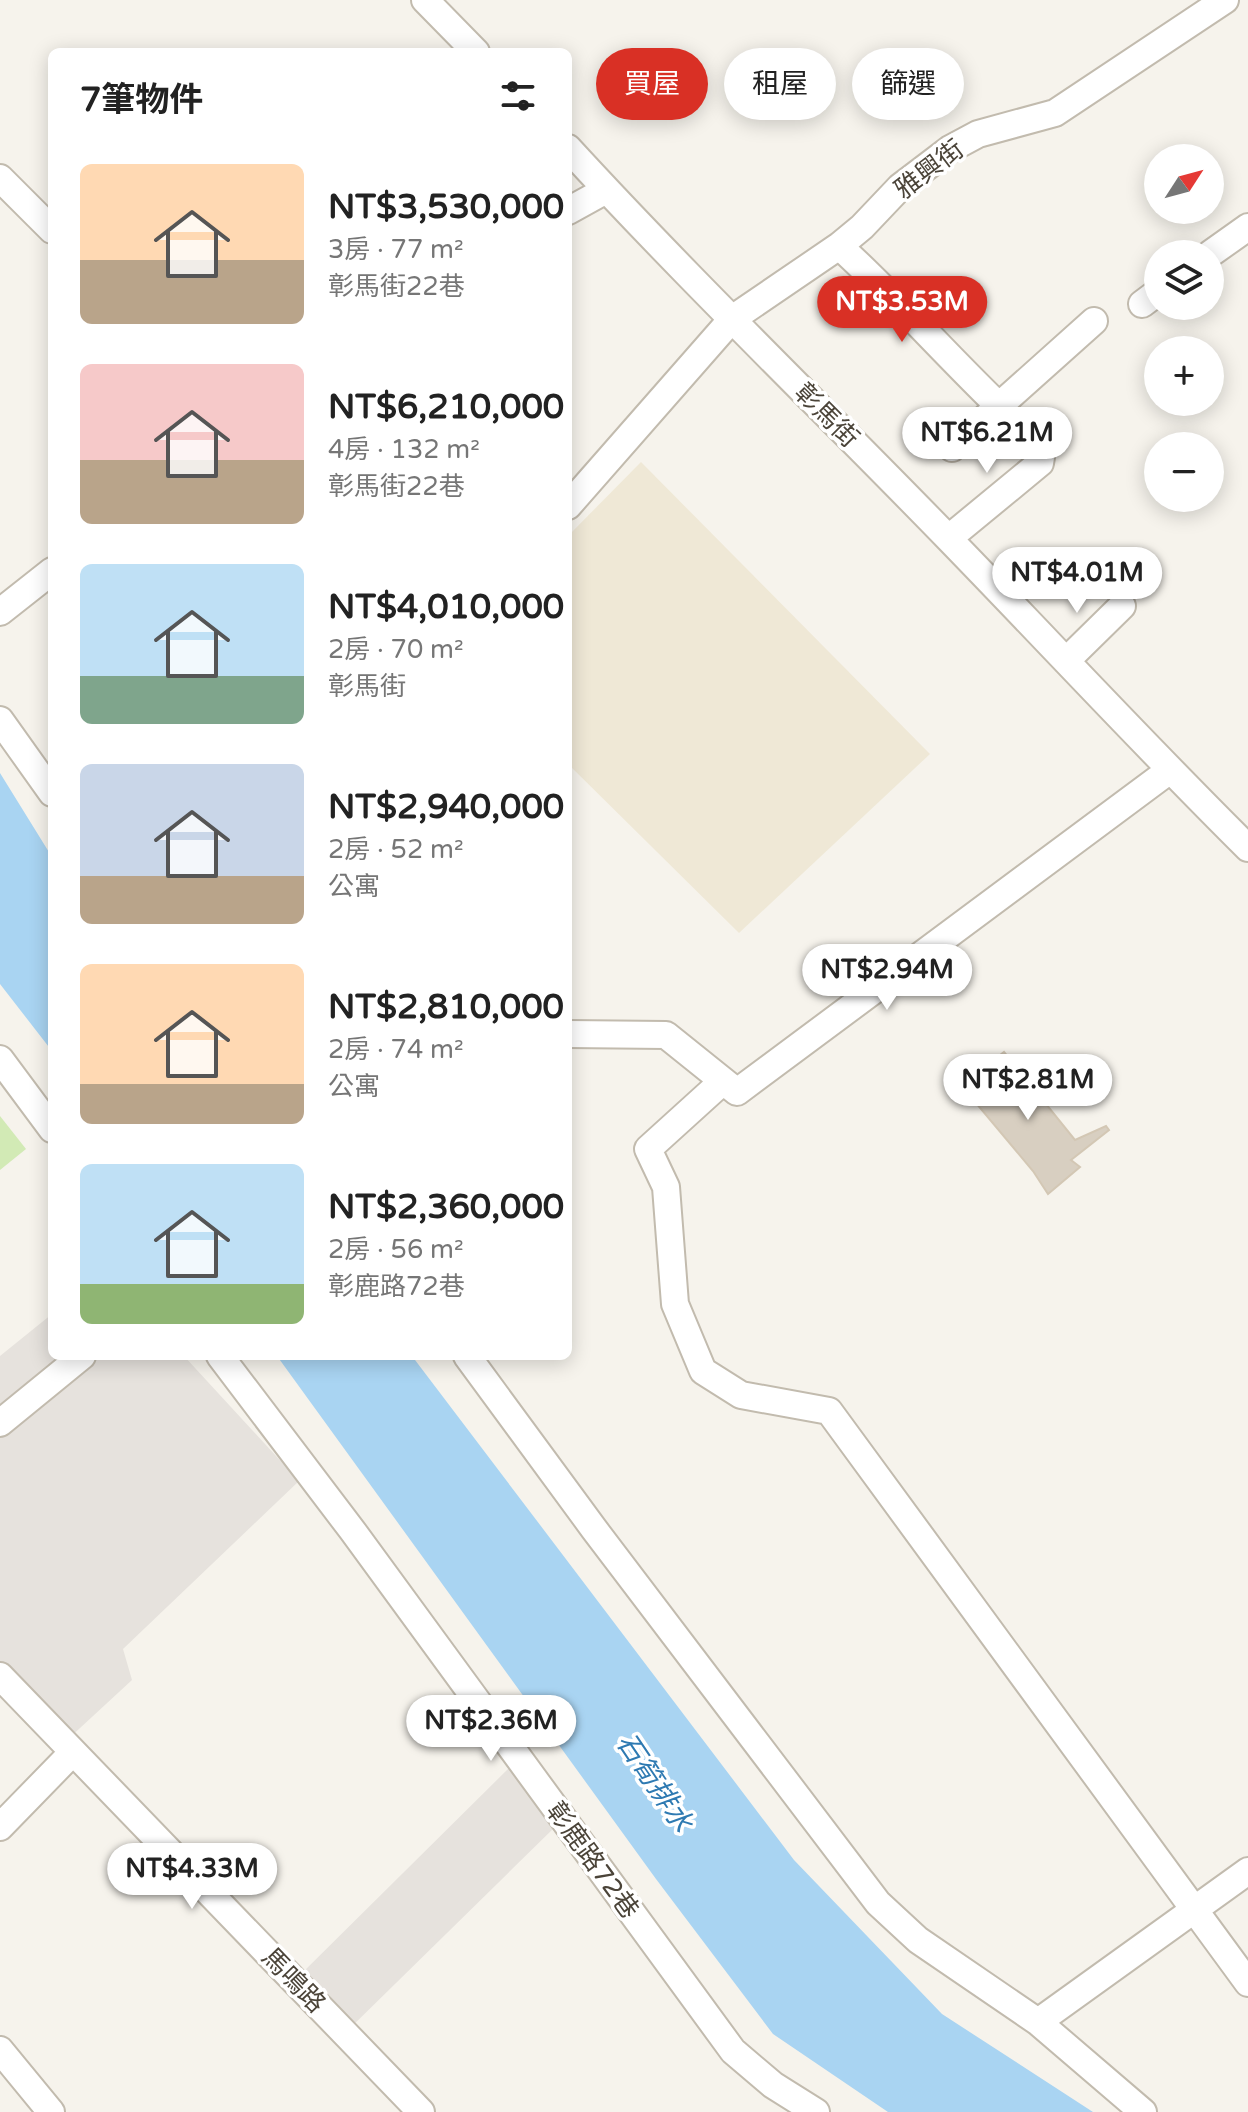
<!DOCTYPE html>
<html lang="zh-TW">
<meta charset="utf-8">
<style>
:root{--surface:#fff;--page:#f6f6f6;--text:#222;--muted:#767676;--accent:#d93025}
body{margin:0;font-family:"Varela Round","Noto Sans TC",sans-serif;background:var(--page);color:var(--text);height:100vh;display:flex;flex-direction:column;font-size:30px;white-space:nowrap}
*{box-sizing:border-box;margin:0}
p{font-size:26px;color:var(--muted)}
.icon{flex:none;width:44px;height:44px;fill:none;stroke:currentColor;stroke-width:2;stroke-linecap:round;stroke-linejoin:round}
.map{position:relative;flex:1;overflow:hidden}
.drawer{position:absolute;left:48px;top:48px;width:524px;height:1312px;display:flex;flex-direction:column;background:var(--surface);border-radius:12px;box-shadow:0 4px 20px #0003}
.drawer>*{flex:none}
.guide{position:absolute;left:596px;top:48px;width:532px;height:72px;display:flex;gap:16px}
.needle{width:52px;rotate:54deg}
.buttons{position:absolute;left:1144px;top:144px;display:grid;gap:16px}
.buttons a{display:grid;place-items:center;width:80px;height:80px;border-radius:50%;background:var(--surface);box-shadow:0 4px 20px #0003;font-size:40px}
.price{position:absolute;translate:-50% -68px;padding:0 18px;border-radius:28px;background:#fff;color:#222;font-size:26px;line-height:52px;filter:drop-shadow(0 2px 4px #0008)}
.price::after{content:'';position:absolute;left:50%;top:48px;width:24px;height:18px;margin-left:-12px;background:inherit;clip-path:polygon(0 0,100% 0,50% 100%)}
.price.active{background:var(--accent);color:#fff}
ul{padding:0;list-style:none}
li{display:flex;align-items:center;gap:24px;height:200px;padding:0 32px}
li span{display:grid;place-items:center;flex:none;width:224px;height:160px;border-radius:12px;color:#555}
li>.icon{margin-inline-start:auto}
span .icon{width:96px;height:96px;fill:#fffc;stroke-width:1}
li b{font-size:34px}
h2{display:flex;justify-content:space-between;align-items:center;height:96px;padding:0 32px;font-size:34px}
.tag{padding:0 28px;border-radius:36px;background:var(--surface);box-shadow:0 4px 20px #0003;font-size:28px;line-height:72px}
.tag.active{background:var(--accent);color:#fff}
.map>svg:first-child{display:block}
.industrial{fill:#e6e2dd}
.education{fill:#efe8d6}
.green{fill:#d2eab5}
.water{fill:#a9d4f2}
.building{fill:#d8cfc1;stroke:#d3c7b4;stroke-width:2}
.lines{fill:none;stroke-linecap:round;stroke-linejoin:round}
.minor-casing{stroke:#c2bbae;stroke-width:30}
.minor{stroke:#fff;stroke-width:26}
.labels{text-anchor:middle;stroke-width:7;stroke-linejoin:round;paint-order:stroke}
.street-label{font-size:26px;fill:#4b4439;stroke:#fff}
.water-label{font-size:28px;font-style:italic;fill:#2e7ab2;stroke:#fff}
</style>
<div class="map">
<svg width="1248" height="2112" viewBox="0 0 1248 2112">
<rect width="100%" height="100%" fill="#f6f3ec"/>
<path class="industrial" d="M52,1314V1356H184L299,1481L123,1649L132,1680L67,1740L0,1667V1356Z
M509,1768L556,1826L344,2034L296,1979Z"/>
<path class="education" d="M641,462L930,754L739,933L568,764V536Z"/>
<path class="green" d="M0,1116L26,1149L0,1170Z"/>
<path class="water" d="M0,773L52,857V1051L0,984Z
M277,1356H412L794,1860L942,2014L1093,2112H888L773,2034L656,1879Z"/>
<path class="building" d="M1004,1052L1075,1140L1106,1126L1109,1130L1071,1160L1080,1167L1048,1194L1033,1171L970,1096V1091L964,1084Z"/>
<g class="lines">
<defs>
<path id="minor" d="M425,0L476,52
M568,148C691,282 822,408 949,539C1049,642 1146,747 1248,848
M0,178L52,230
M568,211L606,190
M839,246C895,297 945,354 999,406
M1210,254L1248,227
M1142,304L1158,292
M952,448L1094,321
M568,506L732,319L839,246L862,227L900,187L950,149L978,134L1055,113L1225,0
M949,538L1040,463L1041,457L1037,452L996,409
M0,612L52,571
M1066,661L1122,606
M0,720L52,793
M568,1034L666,1035L737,1092L1170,770
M0,1059L52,1129
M723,1081L648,1149L666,1187L675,1304L703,1371L741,1395L829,1411L1248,1983
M220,1356L352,1530L733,2051L773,2085L816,2112
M467,1356L594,1529L878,1903L918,1940L1038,2022L1143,2112
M0,1423L82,1356
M0,1676L421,2112
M0,1827L73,1752
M1038,2022L1248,1871
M0,2050L51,2112"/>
</defs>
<use href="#minor" class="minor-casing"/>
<use href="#minor" class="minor"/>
</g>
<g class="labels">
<g class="street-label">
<text transform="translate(929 169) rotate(-37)" y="9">雅興街</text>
<text transform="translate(827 415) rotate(45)" y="9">彰馬街</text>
<text transform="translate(593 1860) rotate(54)" y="9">彰鹿路72巷</text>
<text transform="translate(294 1980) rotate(46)" y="9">馬鳴路</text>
</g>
<g class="water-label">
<text transform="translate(655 1782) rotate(56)" y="10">石筍排水</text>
</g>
</g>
</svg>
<div class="buttons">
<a><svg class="needle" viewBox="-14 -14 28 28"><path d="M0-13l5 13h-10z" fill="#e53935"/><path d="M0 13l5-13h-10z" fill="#767676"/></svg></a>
<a><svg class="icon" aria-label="layers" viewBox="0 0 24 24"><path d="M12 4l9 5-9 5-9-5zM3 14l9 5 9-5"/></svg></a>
<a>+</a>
<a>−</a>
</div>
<b class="price active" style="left:902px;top:344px">NT$3.53M</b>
<b class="price" style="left:987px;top:475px">NT$6.21M</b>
<b class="price" style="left:1077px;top:615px">NT$4.01M</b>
<b class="price" style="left:887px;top:1012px">NT$2.94M</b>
<b class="price" style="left:1028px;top:1122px">NT$2.81M</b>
<b class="price" style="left:491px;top:1763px">NT$2.36M</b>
<b class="price" style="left:192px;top:1911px">NT$4.33M</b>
<div class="guide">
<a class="tag active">買屋</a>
<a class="tag">租屋</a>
<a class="tag">篩選</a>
</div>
<section class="drawer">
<h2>7筆物件<svg class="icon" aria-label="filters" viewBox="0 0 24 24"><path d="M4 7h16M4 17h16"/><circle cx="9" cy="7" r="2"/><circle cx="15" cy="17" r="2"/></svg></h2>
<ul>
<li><span style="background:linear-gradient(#ffd9b3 60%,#b9a48a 0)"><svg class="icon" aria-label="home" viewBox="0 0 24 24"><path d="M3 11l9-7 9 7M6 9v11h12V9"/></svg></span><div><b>NT$3,530,000</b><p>3房 · 77 m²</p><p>彰馬街22巷</p></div></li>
<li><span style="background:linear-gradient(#f6c9c9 60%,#b9a48a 0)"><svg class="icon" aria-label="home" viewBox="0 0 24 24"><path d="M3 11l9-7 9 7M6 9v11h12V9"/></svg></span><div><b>NT$6,210,000</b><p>4房 · 132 m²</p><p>彰馬街22巷</p></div></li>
<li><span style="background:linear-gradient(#bfe0f5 70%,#7fa58c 0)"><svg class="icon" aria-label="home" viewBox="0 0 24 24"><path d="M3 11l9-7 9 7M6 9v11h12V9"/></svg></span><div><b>NT$4,010,000</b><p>2房 · 70 m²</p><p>彰馬街</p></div></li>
<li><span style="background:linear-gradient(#c9d6e8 70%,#b9a48a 0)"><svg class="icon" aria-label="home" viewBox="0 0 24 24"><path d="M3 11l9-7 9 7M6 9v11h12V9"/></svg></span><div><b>NT$2,940,000</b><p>2房 · 52 m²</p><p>公寓</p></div></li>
<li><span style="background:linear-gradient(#ffd9b3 75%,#b9a48a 0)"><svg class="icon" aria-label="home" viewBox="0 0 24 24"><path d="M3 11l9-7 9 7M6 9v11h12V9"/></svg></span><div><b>NT$2,810,000</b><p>2房 · 74 m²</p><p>公寓</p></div></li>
<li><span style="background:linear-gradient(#bfe0f5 75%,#8fb573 0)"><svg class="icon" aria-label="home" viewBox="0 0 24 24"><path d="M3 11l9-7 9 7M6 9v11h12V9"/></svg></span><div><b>NT$2,360,000</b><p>2房 · 56 m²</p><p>彰鹿路72巷</p></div></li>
</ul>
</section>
</div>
